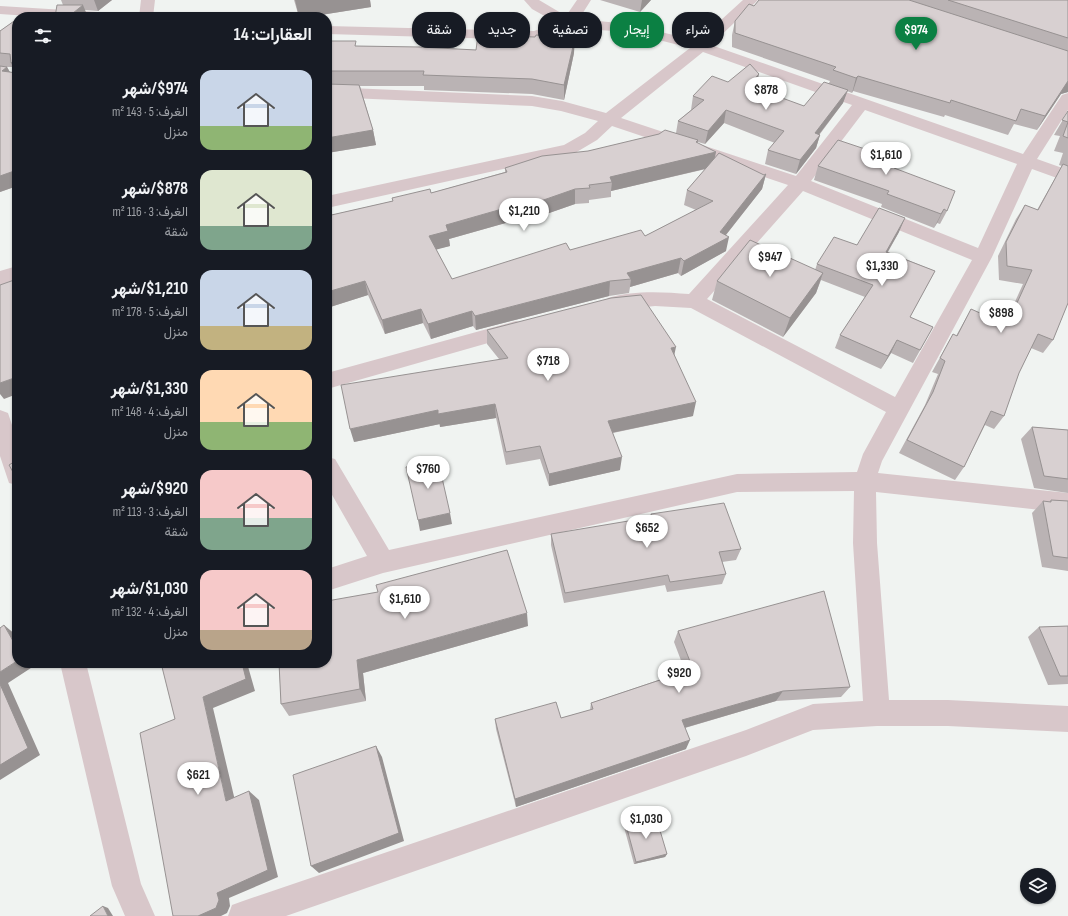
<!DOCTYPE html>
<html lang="ar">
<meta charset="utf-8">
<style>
:root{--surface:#171b24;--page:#20242c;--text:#f1f3f6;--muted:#9ea1a6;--accent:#0b8043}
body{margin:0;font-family:"Sofia Sans Condensed",Vazirmatn,sans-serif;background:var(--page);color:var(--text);direction:rtl;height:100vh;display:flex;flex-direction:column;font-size:15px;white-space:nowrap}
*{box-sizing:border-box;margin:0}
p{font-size:13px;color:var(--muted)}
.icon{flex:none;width:22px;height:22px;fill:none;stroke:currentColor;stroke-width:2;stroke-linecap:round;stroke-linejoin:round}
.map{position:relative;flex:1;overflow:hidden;direction:ltr}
.drawer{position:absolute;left:12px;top:12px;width:320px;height:656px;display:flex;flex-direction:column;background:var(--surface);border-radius:16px;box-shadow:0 1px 3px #0004;direction:rtl}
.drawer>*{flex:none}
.hud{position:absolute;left:344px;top:12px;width:380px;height:36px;direction:rtl;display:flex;gap:8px}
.tools{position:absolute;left:1020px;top:868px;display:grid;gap:8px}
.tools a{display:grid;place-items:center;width:36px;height:36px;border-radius:50%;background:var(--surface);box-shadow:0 1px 3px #0004;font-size:20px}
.price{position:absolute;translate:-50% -34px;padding:0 9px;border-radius:14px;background:#fff;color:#222;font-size:13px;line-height:26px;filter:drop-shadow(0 1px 2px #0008)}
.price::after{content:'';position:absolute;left:50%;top:24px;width:12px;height:9px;margin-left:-6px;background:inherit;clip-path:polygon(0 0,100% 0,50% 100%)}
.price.on{background:var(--accent);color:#fff}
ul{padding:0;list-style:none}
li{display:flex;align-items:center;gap:12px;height:100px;padding:0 20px}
li span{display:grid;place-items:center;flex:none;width:112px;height:80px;border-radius:12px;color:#555}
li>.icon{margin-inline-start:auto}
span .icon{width:48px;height:48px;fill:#fffc;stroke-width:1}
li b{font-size:17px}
h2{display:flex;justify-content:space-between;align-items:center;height:48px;padding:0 20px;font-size:17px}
.tag{padding:0 14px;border-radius:16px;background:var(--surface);box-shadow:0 1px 3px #0004;font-size:14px;line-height:36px}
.tag.on{background:var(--accent);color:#fff}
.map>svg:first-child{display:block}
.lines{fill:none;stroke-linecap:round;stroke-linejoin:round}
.minor{fill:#d8c7ca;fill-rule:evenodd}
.wall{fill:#bab3b4;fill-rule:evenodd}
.shaded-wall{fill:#979292}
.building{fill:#d8d0d1;stroke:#979292}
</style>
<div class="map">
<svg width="1068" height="916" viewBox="0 0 1068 916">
<rect width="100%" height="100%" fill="#f0f3f1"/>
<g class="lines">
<path class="minor" d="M141,0H155L153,17H139Z
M524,0H539L566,16L577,0H591L579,19L628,24L698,41L743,0H758L711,45L1023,154L1062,95L1068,93V110L1037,159L1068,170V182L1032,169L992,257L882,461L878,473L1068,493V513L876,492L877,543L889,700H948L1068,706V732L948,726H877L813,730L746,756L286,916H228L232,905L243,901L746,730L813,704L863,701L853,543L854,491L737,492L383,573L327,591V569L367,556L327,486V457L335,459L389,550L737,474L857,472L863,454L886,412L691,308L655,306L615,310L608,308L605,303L608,298C634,290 663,292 689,294L788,185L612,126L597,140L575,153L327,208V196L564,145L585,133L598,121L561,111L532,106L327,97V87L532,96L562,101L606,113L690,48L628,32L571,28L536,40L327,34V26L534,31L557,23L532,9ZM703,52L852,105L796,176L621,118ZM865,110L1017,164L978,248L811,181ZM803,191L972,260L895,397L707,299Z
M0,6L114,13L119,14L121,17H43L0,14Z
M17,266V280L0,285V271Z
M516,321L523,323L526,328L523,333L327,389V373Z
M0,410L8,413L17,440V485L9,483L0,456Z
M60,663H86L141,884L155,916H125L112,886Z"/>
</g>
<path class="wall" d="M61,0H112L98,11L85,10L63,5Z
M294,0H370L371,7L308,17H299Z
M600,0H651L640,12Z
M759,0H1068V92L1061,94L1037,130L1014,124L1008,135L945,115L944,117L853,91L852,93L847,91L843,103L820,134V135L816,148L796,174L765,164L768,150L775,143L724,123L705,144L698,142L697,143L714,158L764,175L766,174L762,189L726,235V251L681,276L678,273L630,287L629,293L609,296L476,330L473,326L431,339L423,323L385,334L368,295L327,308V216L393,201L392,198L431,193L505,172V168L588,151L676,133L678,121L691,110L693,96L728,82L756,87L753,91L761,94L804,106L829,83L830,81L732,47V35L735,21L754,6ZM706,169L687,190L684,205L696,210L645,236L570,250L452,279L436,249L450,246L449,239L530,216L532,219L575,204L589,203V200L611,197V191Z
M17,19V186L0,192V31ZM7,67H14L17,73L10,72Z
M327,41L357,46L574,53L564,100L532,94L424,90V86H360L373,130L376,145L327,153Z
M1068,111V303L1053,340L1043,353L1031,348L1019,373L1004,416L994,429L985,425L964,467L955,480L899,453L925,405L938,374L932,372L953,334L956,336L971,309L1005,324L1023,284L999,280L998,256L1016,219L1025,205L1037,210L1062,166L1059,165L1063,153L1054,151L1060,136L1054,135Z
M818,166L895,169L947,211L940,224L937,223L934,228L881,207L882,204L814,180Z
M899,232L888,252L935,271L910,317L933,327L913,363L891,353L881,369L835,348L840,335L865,297L821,280L816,293L783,337L712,300L717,281L815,270L817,264L857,245Z
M487,330L674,354L693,416L613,433L620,470L549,486L540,459L506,465L496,418L440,427V424L354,442L499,359L487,344Z
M1032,427L1068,430V493L1034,488L1021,439Z
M1051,500L1068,501V571L1042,567L1032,513L1043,501L1049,502Z
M651,514L741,549L736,560L722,562L726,574L722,584L667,592L665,585L564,603L551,545V534L650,518Z
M528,626L363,673L366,701L289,716L281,704L279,663Z
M1068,626V684L1048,685L1028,637L1039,627Z
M678,631L850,687L841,697L776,701L685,728L686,749L516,807L496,729L495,719L561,718L590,710L591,703L685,671L674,642Z
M626,825L667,854L665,857L634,864L624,827Z"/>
<path class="shaded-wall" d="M94,0H112L98,11Z
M295,0H370L371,7L308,17H299Z
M642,0H651L640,12Z
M83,5L88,17H68Z
M575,38L574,53L564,100V85Z
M17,58V74L11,63Z
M7,67L14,80L2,71Z
M759,74L756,87L743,102L746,88Z
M858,76L853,91L852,93L856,78Z
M1068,81V92L1061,94L1037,130L1045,116Z
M848,90L843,103L810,146L815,133Z
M726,110L724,123L705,144L708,131Z
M373,130L376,145L327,153V138Z
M820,135L816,148L796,174L800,160Z
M698,140L695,155L716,152L713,167L611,191L612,182L610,177L696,142Z
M17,170V186L0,192V176Z
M766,174L762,189L721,241L729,237L726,251L681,276L684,261L720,232Z
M575,189V204L532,219V204Z
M530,201V216L449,239L450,246L431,251L429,236L446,225Z
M944,209L937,223L934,228L941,214Z
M905,218L899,232L880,265L886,252Z
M681,258L678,273L630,287L631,279L627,273Z
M823,273L816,293L783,337L790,318Z
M365,281L368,295L327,308V292Z
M610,281L609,296L476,330L475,316Z
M421,309L423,323L385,334L382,320Z
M472,311L473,326L431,339L428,324Z
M897,340L891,353L881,369L888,356Z
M676,347L673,361L671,348Z
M17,377V394L4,399L0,394V383Z
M696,402L693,416L606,434L608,421Z
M495,404L496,418L440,427L438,414Z
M438,410L440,424L354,442L350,429Z
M622,457L620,470L549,486V474Z
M450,513L452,524L420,531L418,520Z
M527,613L528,626L363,673L366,701L360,689L357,660Z
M4,625L16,635L17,637V648Z
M17,661V663H32L34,666L8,683L40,755L0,780V672Z
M242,663H247L255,691L213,708L237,809L226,801L203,697Z
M783,691L776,701L677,730L682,720Z
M690,740L686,749L516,807L515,799Z
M376,746L382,757L404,841L319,873L311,866Z
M249,791L259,800L278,877L229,898L230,906L227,913L221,916H198L217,893Z
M667,854L665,857L634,864L636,862Z
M103,906L108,908L113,916H108Z"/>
<path class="building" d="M759,0H909L1068,51V81L1045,116L1021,109L1016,121L951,100L950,103L858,76L856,78L833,70L836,67L735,33V21L749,4L754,6Z
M948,0H1068V38Z
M57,5H83L68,17H55Z
M23,15L33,17H20Z
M17,19V58L11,63L10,54L0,53V31Z
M478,35L535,37L536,35L575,38L564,85L532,79L423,75L424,71H327V41H356L355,46L420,47L476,50Z
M750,64L759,74L746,88L761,94L763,91L804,106L824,82L848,90L815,133L820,135L800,160L768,150L784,131L726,110L708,131L678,121L704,100L693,96L712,76L728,82Z
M0,66L7,67L2,71L17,73V170L0,176Z
M327,84L359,85L373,130L327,138Z
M1068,111V138L1063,136L1068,122L1062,120Z
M665,130L698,140L696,142L716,152L610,177L612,182L589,185L590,188L575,189L532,204L530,201L446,225L448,231L429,236L452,279L566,243L570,250L641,230L645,236L713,201L687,190L719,153L764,175L766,174L720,232L729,237L684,261L681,258L627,273L631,279L610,281L475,316L472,311L428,324L421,309L382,320L365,281L327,292V216L393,201L392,198L430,189L431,193L507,172L505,168L542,156L588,151L659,134Z
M838,140L898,160L894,168L955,191L947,211L944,209L941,214L887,194L889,191L818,166Z
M1063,164L1068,166V303L1053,340L1038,334L1019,373L1004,416L991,411L964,467L907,440L933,392L945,361L940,358L953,334L957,336L971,309L1007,325L1032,270L1007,266L1006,242L1025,205L1038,210Z
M879,208L905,218L886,252L935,271L910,317L933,327L920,350L897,340L888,356L840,335L873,285L817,264L834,237L857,245Z
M750,240L823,273L790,318L717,281Z
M17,279V377L0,383V285Z
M641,295L676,347L671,348L696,402L608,421L622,457L549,474L540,446L506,452L495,404L438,414V410L350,429L341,385L508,358L487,330L611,298Z
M1032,427L1068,430V479L1044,476Z
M17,460V479L9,465Z
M438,460L450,513L418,520L406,467Z
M1051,500L1068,501V558L1053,556L1043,501L1051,502Z
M724,503L741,549L719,552L726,574L670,582L668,575L565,593L551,534L652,517L651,514Z
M507,550L527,613L357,660L360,689L281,704L279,663H327V601L378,592L376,585Z
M824,591L850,687L783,691L682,720L690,740L515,799L495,719L556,702L561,718L593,709L591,703L693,669L678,631Z
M4,625L17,648V661L0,672V628Z
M1068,626V676H1060L1039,627Z
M161,663H242L246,679L203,697L226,801L249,791L268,870L217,893L219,900L216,908L198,916H173L140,733L175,719Z
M0,684L28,748L0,765Z
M376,746L399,833L311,866L293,775Z
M656,817L667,854L636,862L626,825Z
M103,906L108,916H90Z"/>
</svg>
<div class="tools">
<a><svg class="icon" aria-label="layers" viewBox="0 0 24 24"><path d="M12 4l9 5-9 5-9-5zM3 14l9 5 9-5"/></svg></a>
</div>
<b class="price on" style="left:916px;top:51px">$974</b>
<b class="price" style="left:766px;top:111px">$878</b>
<b class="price" style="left:886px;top:176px">$1,610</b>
<b class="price" style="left:524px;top:232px">$1,210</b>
<b class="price" style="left:770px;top:278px">$947</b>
<b class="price" style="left:882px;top:287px">$1,330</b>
<b class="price" style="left:1001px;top:334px">$898</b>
<b class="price" style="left:548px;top:382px">$718</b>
<b class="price" style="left:428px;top:490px">$760</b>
<b class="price" style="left:647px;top:549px">$652</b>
<b class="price" style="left:405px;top:620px">$1,610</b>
<b class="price" style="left:679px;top:694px">$920</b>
<b class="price" style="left:198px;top:796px">$621</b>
<b class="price" style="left:646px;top:840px">$1,030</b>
<div class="hud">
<a class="tag">شراء</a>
<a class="tag on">إيجار</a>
<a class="tag">تصفية</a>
<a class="tag">جديد</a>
<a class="tag">شقة</a>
</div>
<section class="drawer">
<h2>العقارات: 14<svg class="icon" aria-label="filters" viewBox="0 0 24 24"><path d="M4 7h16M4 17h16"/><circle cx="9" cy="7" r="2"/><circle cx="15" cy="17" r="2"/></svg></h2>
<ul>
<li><span style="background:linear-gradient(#c9d6e8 70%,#8fb573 0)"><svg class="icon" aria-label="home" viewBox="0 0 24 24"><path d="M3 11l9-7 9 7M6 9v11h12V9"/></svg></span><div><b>$974/شهر</b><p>الغرف: 5 · 143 m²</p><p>منزل</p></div></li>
<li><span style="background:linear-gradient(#dfe7d0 70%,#7fa58c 0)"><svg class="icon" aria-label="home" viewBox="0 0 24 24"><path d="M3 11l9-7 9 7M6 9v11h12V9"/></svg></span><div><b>$878/شهر</b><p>الغرف: 3 · 116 m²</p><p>شقة</p></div></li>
<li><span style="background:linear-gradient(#c9d6e8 70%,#c2b280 0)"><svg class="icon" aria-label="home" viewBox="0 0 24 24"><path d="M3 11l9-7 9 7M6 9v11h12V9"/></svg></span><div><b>$1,210/شهر</b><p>الغرف: 5 · 178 m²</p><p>منزل</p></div></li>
<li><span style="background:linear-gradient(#ffd9b3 65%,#8fb573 0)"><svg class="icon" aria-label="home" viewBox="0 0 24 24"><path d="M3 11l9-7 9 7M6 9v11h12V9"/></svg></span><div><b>$1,330/شهر</b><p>الغرف: 4 · 148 m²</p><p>منزل</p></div></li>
<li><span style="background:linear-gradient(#f6c9c9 60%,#7fa58c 0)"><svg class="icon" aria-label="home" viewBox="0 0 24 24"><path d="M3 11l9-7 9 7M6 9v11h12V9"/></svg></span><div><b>$920/شهر</b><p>الغرف: 3 · 113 m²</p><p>شقة</p></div></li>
<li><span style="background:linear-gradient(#f6c9c9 75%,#b9a48a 0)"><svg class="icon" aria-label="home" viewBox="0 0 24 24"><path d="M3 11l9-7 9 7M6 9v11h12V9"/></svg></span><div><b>$1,030/شهر</b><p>الغرف: 4 · 132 m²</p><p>منزل</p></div></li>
</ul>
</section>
</div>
